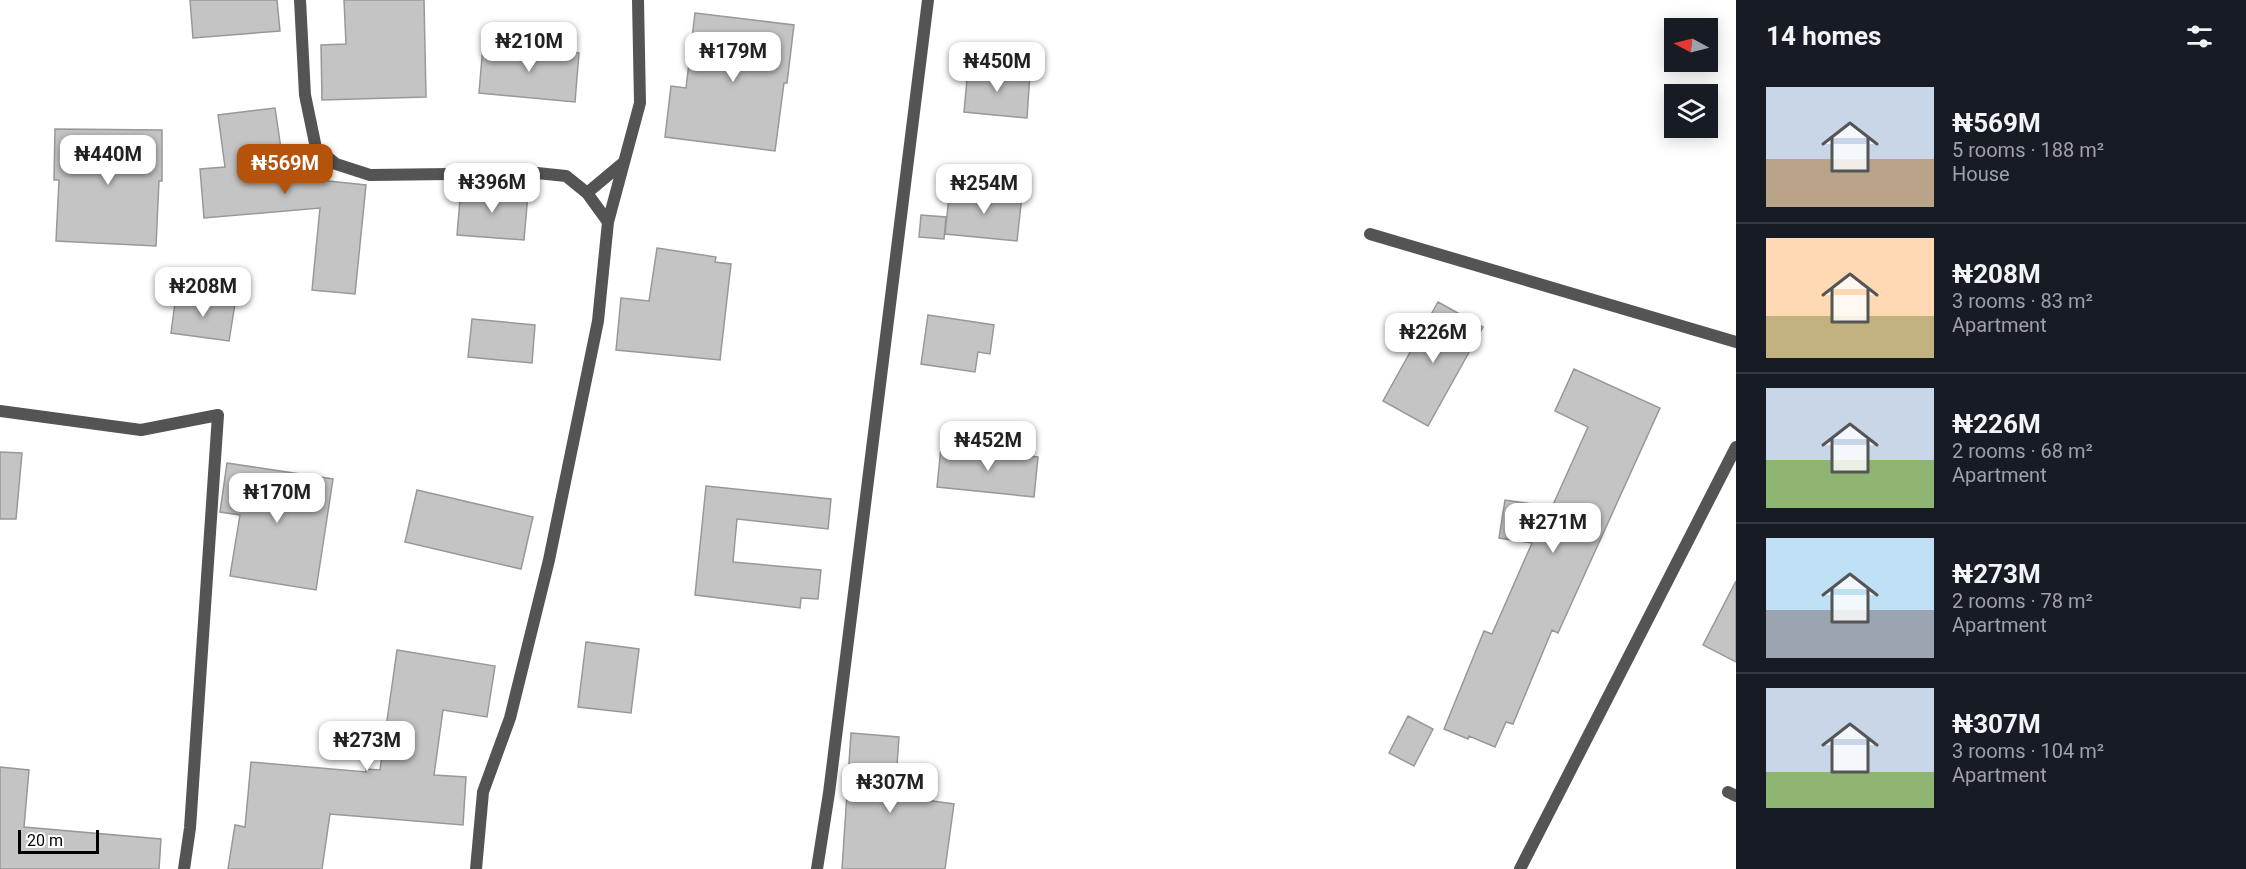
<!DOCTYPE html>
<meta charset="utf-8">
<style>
:root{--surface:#171b24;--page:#242831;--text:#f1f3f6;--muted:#9ea1a6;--line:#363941;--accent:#b45309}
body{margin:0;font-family:Roboto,sans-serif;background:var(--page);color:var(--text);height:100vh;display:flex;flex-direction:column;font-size:22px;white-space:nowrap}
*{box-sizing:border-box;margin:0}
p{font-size:20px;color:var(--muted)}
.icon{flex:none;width:33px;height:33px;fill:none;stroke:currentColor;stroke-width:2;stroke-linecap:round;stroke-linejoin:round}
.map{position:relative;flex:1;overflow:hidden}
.sheet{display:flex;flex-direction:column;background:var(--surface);width:510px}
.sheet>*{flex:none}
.needle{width:39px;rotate:277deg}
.buttons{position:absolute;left:1664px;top:18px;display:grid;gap:12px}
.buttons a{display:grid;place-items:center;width:54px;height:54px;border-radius:0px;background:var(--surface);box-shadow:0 3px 15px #0003;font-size:30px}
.scale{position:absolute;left:18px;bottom:15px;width:81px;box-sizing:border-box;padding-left:6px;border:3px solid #000;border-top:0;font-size:16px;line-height:21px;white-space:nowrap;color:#000;-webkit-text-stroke:4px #fff;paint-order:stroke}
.price{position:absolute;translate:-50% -51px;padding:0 14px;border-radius:12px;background:#fff;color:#222;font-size:20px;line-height:39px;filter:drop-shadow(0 2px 3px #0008)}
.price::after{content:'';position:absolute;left:50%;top:36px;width:18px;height:14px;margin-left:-9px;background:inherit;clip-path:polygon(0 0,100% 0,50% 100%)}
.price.on{background:var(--accent);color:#fff}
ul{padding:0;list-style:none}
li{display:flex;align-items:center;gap:18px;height:150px;padding:0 30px}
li+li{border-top:2px solid var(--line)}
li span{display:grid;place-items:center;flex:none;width:168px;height:120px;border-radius:0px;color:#555}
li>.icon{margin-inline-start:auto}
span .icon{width:72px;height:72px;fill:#fffc;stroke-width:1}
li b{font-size:26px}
h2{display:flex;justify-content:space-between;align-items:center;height:72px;padding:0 30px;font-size:26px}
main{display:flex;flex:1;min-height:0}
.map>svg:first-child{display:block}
.building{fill:#c4c4c4;stroke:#989898;stroke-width:1.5}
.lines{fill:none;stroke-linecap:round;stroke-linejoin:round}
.lane{stroke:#545454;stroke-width:12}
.street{stroke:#545454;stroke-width:12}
</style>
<main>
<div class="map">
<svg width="1736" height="869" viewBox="0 0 1736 869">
<rect width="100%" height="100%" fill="#fff"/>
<path class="building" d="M190,0H277L280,31L193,38Z
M344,0H424L426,97L322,100L321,45L346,44Z
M695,13L794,25L787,83H784L775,151L665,137L671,86L686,88Z
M483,45L579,53L575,102L479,93Z
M968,68L1030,73L1027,118L964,112Z
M275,108L283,162L290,161L291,171H299L300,178L366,185L355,294L312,290L320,208L204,218L200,169L225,167L218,115Z
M55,129L162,130V181H159L156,246L56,241L59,180H54Z
M461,188L528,194L524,240L457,235Z
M950,188L1022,195L1017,241L945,234Z
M921,215L946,217L944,239L919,237Z
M657,248L716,257L715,262L731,264L720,360L616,350L621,298L649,301Z
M176,295L235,304L229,341L171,333Z
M1438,302L1483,327L1428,426L1383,401Z
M928,315L994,325L990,354L978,352L975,372L921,364Z
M472,319L535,325L532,363L468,357Z
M1574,369L1660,408L1558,633L1552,630L1513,724L1506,722L1495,747L1469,736L1468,739L1444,729L1484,631L1492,634L1532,543L1499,538L1505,500L1552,507L1588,427L1555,411Z
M941,447L1038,457L1034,497L937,487Z
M0,452L22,453L16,519H0Z
M227,463L333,479L316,590L230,576L240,515L220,512Z
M706,486L831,499L828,529L737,519L733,562L821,570L818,599L801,598L800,608L695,595Z
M417,490L533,517L521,569L405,542Z
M1736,581V662L1703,645Z
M586,642L639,649L631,713L578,707Z
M397,650L495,666L487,717L443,710L434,775L466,777L463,825L330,814L322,869H228L235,825L245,827L251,762L366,772V769L380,770Z
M1408,716L1433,729L1414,766L1389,753Z
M851,733L899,737L895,793L918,795V799L954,804L945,869H842Z
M0,767L29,770L24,827L161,839L159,869H0Z"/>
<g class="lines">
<path class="lane" d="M1728,792L1736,796"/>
<path class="street" d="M300,0L305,95L316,148L336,164L370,175L537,173L566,176L587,193L608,222
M587,193L624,162
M1370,234L1736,342
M0,411L141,430L218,415L190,828L184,869
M476,869L483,792L510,718L549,560L598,321L608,222L640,103L638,0
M817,869L829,793L928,0
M1520,869L1736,447"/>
</g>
</svg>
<div class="buttons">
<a><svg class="needle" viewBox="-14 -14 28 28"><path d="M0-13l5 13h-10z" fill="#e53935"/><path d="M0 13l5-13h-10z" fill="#9ea1a6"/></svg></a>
<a><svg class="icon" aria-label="layers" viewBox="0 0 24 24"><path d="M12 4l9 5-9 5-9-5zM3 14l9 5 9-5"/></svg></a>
</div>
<div class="scale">20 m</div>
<b class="price" style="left:529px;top:73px">₦210M</b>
<b class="price" style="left:733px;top:83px">₦179M</b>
<b class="price" style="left:997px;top:93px">₦450M</b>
<b class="price" style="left:108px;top:186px">₦440M</b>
<b class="price on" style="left:285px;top:195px">₦569M</b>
<b class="price" style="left:492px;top:214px">₦396M</b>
<b class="price" style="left:984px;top:215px">₦254M</b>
<b class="price" style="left:203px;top:318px">₦208M</b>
<b class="price" style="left:1433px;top:364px">₦226M</b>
<b class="price" style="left:988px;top:472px">₦452M</b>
<b class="price" style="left:277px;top:524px">₦170M</b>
<b class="price" style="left:1553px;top:554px">₦271M</b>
<b class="price" style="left:367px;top:772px">₦273M</b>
<b class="price" style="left:890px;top:814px">₦307M</b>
</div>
<section class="sheet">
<h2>14 homes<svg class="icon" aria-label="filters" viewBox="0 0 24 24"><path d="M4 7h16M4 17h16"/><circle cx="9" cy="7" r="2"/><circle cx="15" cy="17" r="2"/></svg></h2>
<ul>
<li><span style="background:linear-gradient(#c9d6e8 60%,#b9a48a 0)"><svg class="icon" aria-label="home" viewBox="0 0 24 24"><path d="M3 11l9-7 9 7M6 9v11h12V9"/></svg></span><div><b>₦569M</b><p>5 rooms · 188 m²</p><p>House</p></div></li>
<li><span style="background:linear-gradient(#ffd9b3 65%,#c2b280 0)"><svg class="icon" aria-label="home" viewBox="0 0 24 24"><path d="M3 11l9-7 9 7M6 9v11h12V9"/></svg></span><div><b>₦208M</b><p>3 rooms · 83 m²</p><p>Apartment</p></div></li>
<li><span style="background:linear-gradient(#c9d6e8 60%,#8fb573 0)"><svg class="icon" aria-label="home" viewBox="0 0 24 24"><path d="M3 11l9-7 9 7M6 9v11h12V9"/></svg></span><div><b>₦226M</b><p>2 rooms · 68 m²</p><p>Apartment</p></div></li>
<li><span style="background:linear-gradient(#bfe0f5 60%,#9aa5b1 0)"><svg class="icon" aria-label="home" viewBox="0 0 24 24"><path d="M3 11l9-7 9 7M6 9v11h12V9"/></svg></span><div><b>₦273M</b><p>2 rooms · 78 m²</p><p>Apartment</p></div></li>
<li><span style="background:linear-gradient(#c9d6e8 70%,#8fb573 0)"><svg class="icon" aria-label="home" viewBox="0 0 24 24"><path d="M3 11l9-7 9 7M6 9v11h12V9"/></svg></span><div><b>₦307M</b><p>3 rooms · 104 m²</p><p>Apartment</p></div></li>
</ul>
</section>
</main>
